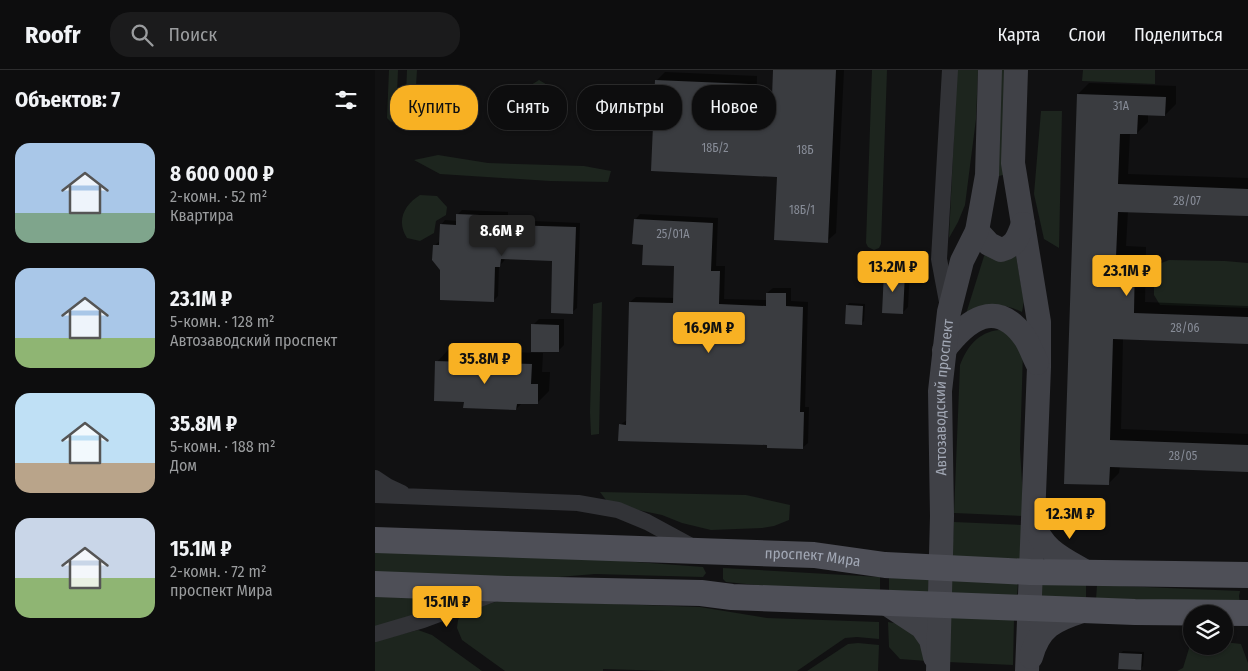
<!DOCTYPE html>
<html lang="ru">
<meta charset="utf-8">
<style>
:root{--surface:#0d0d0e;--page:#1b1b1c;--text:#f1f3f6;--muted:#9a9c9e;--line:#2d2d2e;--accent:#f8b123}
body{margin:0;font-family:"Fira Sans Condensed",sans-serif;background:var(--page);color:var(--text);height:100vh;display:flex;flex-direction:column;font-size:19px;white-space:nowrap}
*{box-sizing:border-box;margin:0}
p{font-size:16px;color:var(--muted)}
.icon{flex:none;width:28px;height:28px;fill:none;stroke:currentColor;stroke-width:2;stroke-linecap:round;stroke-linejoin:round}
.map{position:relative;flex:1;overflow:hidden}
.sheet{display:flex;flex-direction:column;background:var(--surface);width:375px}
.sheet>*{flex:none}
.hud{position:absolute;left:15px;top:15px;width:475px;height:45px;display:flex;gap:10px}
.tools{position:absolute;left:808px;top:535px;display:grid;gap:10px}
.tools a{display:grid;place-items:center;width:50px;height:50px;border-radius:50%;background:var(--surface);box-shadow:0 1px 4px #0004,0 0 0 1px var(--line);font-size:25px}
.price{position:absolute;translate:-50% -42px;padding:0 11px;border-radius:5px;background:var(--accent);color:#111;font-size:16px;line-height:32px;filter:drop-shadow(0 1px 2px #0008)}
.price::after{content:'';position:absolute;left:50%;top:30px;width:15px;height:11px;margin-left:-8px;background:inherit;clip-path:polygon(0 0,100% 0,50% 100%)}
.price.current{background:#222;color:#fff}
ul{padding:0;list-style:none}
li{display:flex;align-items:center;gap:15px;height:125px;padding:0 15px}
li span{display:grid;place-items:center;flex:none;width:140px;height:100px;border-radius:15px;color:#555}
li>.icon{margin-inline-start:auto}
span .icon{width:60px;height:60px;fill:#fffc;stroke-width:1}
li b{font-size:21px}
h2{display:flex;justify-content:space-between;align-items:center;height:60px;padding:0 15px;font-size:21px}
.pill{padding:0 18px;border-radius:20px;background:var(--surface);box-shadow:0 1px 4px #0004,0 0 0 1px var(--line);font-size:18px;line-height:45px}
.pill.current{background:var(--accent);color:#111}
header{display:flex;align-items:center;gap:30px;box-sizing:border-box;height:70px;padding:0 25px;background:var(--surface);border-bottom:1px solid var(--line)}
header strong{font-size:24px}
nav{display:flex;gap:28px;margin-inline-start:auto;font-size:18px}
.search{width:350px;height:45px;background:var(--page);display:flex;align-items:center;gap:12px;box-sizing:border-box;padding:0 18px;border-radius:20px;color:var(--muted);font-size:19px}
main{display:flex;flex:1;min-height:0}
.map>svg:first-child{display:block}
.green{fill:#1d251e}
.shadow{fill:#0007}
.building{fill:#3a3c40}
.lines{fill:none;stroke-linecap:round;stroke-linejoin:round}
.street{stroke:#323337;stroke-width:16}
.secondary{stroke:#404147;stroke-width:24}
.primary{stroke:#4e4f57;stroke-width:26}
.labels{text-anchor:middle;stroke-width:4;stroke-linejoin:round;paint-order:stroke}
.number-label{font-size:12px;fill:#878c97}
.street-label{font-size:15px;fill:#a1a7b4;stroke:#0c0c0d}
</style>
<header>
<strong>Roofr</strong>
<div class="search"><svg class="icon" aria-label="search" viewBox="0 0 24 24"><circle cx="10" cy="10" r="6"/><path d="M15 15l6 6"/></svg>Поиск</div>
<nav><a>Карта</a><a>Слои</a><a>Поделиться</a></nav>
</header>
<main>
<section class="sheet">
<h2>Объектов: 7<svg class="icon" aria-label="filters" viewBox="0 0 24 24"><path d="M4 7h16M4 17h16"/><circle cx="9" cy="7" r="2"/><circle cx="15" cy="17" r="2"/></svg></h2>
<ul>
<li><span style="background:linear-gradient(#a9c7e8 70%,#7fa58c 0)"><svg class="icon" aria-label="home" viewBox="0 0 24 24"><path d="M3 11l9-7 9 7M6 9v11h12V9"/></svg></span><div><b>8 600 000 ₽</b><p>2-комн. · 52 m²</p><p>Квартира</p></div></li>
<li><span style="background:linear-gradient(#a9c7e8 70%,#8fb573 0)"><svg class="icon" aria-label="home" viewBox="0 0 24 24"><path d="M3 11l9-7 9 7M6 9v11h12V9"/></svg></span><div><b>23.1M ₽</b><p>5-комн. · 128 m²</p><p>Автозаводский проспект</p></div></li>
<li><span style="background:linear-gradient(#bfe0f5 70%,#b9a48a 0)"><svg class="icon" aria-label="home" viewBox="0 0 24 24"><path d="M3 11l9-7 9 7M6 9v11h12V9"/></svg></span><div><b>35.8M ₽</b><p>5-комн. · 188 m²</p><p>Дом</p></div></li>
<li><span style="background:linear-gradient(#c9d6e8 60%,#8fb573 0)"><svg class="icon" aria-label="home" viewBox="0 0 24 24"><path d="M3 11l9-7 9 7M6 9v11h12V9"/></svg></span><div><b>15.1M ₽</b><p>2-комн. · 72 m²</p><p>проспект Мира</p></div></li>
</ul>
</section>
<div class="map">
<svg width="873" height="601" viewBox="0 0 873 601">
<rect width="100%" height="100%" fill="#111112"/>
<path class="green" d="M14,0H23L21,48L16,52L12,48Z
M32,0H42L39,49L34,53L30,49Z
M497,0H512L506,174L504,178L499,180L493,177L491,173Z
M582,0H603L601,49L590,135L583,152L574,168Z
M624,0H633L628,105L624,106L620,103Z
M708,0H780V14L707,11Z
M164,10L179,19L174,40L154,50L141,35L145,22Z
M666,41H687L684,178L669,169L659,124Z
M63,85L113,93L209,96L236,101L233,112L175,111L65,104L39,90Z
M45,125L62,126L72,137L71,145L61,151L59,163L45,171L32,168C21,151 29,135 45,125Z
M610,183L629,191L641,186L649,231L647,242C622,230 613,236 590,247Z
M794,190L850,191L873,193V238L785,235L779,225V196Z
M227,232L224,364L216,365L215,342L218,234Z
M624,260L633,262L648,282L645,379L649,446L579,443L585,295C592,277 603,262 624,260Z
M225,422L371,425L415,435L414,450L399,456L387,458L336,460L307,453L287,445L234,434Z
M579,452L648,455L646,489L577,487Z
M0,481L208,488L328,497L331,503L328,507L220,504L160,509L0,504Z
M348,498L505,507V521L401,517L351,512L348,509Z
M514,508L554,509L553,523L514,521Z
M577,510L643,513L642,526L577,523Z
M666,513L711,514V529L665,526Z
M722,515L865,521L864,526L865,535L721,530Z
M0,526L86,529L0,559Z
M128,530L325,537L392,548L504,552V569L482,567L470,568L422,601H295L228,599V601H130L87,570L82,558L83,550L86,545L90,542L120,532Z
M575,546L639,549L638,595L573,592Z
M513,552L537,556L552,591L525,589L514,577Z
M43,560L57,565L107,601H0V571Z
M816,572V576H849V572L866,574L873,593V601H802L808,598Z
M483,573L504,575L503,601H432L473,574Z"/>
<path class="shadow" d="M400,0H469L461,163L452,171L403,106L281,11L290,2L382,6L381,44L398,45Z
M714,13L801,16V34L790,45L773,44V52L762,63H755L753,104L873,108V145L753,141L751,176L771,177L770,232L873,236V272L748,268L746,359L873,364V400L745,396L744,403L733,414L703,24Z
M87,140L133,142V150L205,153L202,238L197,242L178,190L130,188L129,191L124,196L123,226L118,231L66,199L59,176L65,171L66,155L70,150L82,151V145Z
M265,144L343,148L341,196H350L349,229L392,230V223L398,218H416V231L433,232L430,337H434L433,373L427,378L245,355L252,350L255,232L261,227L300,228L301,195L269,174L260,150Z
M516,197L535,198L533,237L527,243L510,203Z
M474,233L490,234L489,251L487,253L472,236Z
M164,249H189V275L183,281L158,255Z
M73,280L168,283L167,302H175L174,321L162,333H147L141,339L90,331L62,292Z
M748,581L769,582L768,596L765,599L745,584Z"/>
<path class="building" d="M398,0H461L453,173L399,170L402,107L276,101L280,10L374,14L372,53L396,54Z
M702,24L791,27L790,46L763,45L762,64H745L743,114L873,119V146L743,142L741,187H760L759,243L873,247V274L738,269L735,370L873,375V402L735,397L734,415L689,414Z
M81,144L129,146V155L201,157L198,244L176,243L177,191L126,189L125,197H120L119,232L65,230V200L57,190L58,175H64L65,154L81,155Z
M259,149L338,153L336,201H345L344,234L391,236V223H411V236L428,237L425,342H429L428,379L392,378V375L243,371L244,354L251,355L254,232L298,233L299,196L267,195L268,175L257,174Z
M509,202L530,203L528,244L507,243Z
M471,235L488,236L487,255L470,254Z
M156,254L184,255V282H156Z
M60,291L157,294L156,314H163V334H142L141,340L88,338L89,332L59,331Z
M744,583L767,584L766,600L743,599Z"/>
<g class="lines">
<path class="street" d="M573,237L564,189L575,0
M0,408L12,416L27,423
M0,425L203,433L243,440L272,452L320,478
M0,564L48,550L121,523"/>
<g class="secondary">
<path d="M641,0L638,93L664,252V297L652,601"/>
<path d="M602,161L614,174L626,180C641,176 643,167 648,154"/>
<path d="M569,280C592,250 621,227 650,268C655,276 658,285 662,293"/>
<path d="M658,451C666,480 689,489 713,503"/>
<path d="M509,532L547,557L556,570L560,587"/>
<path d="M656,587C664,557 679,550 707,541"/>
<path id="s1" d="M563,601L567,446L565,321L574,242L587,191L602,161L612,105L615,0"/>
</g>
<g class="primary">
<path id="s2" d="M0,470L439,485L510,495L655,502L873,505"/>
<path d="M0,514L132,519L326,523L357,527L760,542L873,543"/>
</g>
</g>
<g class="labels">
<g class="number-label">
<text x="746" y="40">31А</text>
<text x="340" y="82">18Б/2</text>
<text x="430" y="84">18Б</text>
<text x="812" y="135">28/07</text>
<text x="427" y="144">18Б/1</text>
<text x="298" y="168">25/01А</text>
<text x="810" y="262">28/06</text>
<text x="808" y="390">28/05</text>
</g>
<g class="street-label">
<text dy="5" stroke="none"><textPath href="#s1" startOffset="274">Автозаводский проспект</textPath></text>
<text dy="5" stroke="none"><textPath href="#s2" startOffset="438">проспект Мира</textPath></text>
</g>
</g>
</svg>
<div class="tools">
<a><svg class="icon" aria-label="layers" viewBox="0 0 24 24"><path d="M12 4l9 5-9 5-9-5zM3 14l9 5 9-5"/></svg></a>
</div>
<b class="price current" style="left:127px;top:187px">8.6M ₽</b>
<b class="price" style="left:518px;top:223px">13.2M ₽</b>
<b class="price" style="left:752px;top:227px">23.1M ₽</b>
<b class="price" style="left:334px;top:284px">16.9M ₽</b>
<b class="price" style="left:110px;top:315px">35.8M ₽</b>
<b class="price" style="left:695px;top:470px">12.3M ₽</b>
<b class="price" style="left:72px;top:558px">15.1M ₽</b>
<div class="hud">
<a class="pill current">Купить</a>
<a class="pill">Снять</a>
<a class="pill">Фильтры</a>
<a class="pill">Новое</a>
</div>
</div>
</main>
